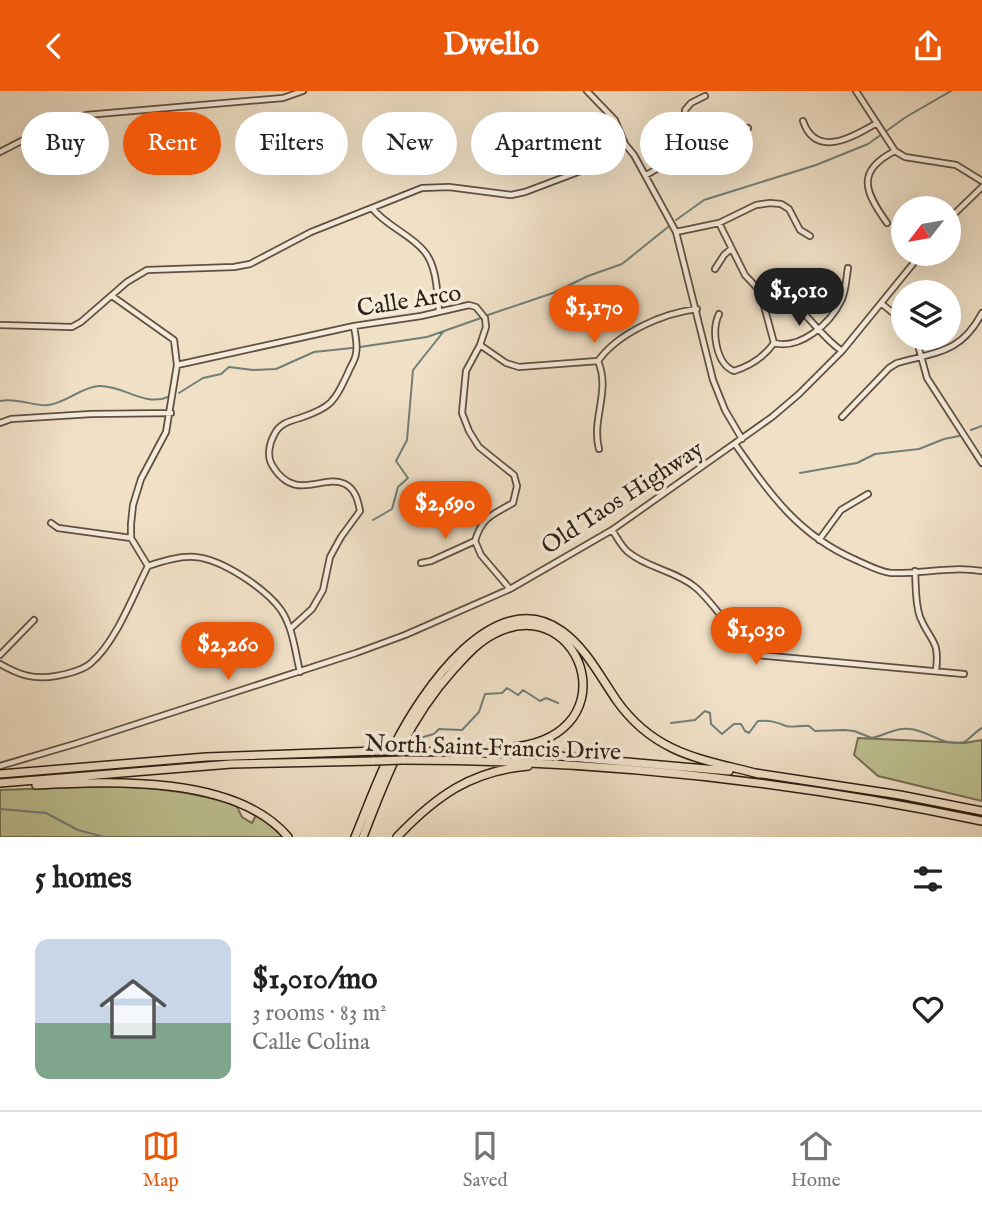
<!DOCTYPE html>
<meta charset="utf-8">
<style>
:root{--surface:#fff;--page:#f6f6f6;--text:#222;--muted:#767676;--line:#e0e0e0;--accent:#ea580c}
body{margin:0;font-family:"IM FELL English",serif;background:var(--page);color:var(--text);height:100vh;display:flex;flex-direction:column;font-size:26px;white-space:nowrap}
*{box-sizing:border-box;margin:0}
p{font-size:23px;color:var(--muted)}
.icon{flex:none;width:38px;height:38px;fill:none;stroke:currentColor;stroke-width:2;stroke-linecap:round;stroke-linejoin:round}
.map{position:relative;height:746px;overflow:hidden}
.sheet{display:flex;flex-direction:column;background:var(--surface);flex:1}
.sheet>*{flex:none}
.hud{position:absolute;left:21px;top:21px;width:942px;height:63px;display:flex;gap:14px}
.needle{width:46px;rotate:239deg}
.controls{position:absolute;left:891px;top:105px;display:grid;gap:14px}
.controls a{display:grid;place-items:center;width:70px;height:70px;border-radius:50%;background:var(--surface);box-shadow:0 7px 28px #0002;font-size:35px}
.price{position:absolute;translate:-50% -60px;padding:0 16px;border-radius:24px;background:var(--accent);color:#fff;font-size:23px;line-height:46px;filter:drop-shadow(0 2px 4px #0008)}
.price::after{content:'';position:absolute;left:50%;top:42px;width:21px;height:16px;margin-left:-10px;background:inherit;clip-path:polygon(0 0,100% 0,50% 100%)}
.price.current{background:#222;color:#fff}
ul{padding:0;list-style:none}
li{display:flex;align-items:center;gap:21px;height:175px;padding:0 35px}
li span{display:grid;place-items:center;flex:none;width:196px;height:140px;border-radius:14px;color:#555}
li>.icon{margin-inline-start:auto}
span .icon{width:84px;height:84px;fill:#fffc;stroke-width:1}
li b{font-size:30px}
h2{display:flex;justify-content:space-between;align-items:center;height:84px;padding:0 35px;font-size:30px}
.chip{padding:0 24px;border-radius:32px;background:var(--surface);box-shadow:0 7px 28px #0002;font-size:24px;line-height:63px}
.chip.current{background:var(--accent);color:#fff}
header{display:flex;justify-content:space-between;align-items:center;height:91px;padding:0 35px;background:var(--accent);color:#fff;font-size:32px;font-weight:700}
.menu{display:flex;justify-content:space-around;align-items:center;height:98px;border-top:2px solid var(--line);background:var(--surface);font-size:19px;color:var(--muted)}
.menu a{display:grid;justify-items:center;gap:4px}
.menu .current{color:var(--accent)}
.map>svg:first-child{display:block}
.green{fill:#bec192;stroke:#777054;stroke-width:2}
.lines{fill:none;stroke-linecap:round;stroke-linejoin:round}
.stream{stroke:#707e78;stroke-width:2}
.minor-casing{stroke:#605042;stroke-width:8}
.highway-casing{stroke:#302016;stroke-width:10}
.minor{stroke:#f5ebda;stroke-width:4.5}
.highway{stroke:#f0e0c6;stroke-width:7}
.highway-bridge-casing{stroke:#302016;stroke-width:10;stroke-linecap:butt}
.highway-bridge{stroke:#f0e0c6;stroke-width:7}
.labels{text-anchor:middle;stroke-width:7;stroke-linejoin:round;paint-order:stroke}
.street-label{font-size:24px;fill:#302016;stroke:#f5ebda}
</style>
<header><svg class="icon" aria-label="back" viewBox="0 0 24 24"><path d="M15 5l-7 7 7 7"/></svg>Dwello<svg class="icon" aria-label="share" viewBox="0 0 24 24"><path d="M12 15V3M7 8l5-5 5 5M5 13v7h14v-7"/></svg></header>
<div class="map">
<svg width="982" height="746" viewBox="0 0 982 746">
<rect width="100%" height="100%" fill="#f0e0c6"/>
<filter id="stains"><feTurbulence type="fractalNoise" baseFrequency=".00286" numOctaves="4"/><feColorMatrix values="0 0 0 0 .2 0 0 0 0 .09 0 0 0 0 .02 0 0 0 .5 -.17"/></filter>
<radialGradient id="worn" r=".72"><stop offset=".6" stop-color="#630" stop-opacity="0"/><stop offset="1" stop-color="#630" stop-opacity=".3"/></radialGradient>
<path class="green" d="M858,647L964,652L982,649V710L878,685L854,664Z
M108,695C152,696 195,701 236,714L242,726L252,732L256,724L268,731L283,746H0V699Z"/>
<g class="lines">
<path class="stream" d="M676,129L704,109L816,74L868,53L906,26L951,0
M488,224L553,202L588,185L622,173L668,136
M360,256L427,246L481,227
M179,302L203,287L221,283L229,276L253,279L276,278L314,261L352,257
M0,310C17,306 35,316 48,314C66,312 81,296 99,295C123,294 144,316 168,306
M971,339L982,335
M800,382L857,372L875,363L919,358L944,348L959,345
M373,429L392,418L398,396L408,387L396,370L407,349L413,279L444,240
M671,632L695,629L705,620L710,622L711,633L722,643L734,633H741L745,640L749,642L758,630C770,629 776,631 786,635C792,637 802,634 809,635L815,640L844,639L854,640L872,647C885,644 897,636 910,638C927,639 946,657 964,651C970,648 976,640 982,637
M423,646L434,643L439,638L462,639L479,621L485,603L502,602L507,597L518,604L523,599L540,610L546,607L558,612
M0,718L46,722L78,739L104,746"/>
<defs>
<path id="minor" d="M856,0L895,60L905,66L956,74L982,90
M803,30C816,68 853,46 877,32
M625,53L634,64L676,141L713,289L725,319L742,348
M697,57L687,37L685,19L691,12L705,5
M0,61L33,44L86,24L283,7L303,0
M646,84C663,75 679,63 697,57C717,49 733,57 748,37
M372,117C386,135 410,143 424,160C437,175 437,201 439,220
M948,129L982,96
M887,132C865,101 855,80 895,60
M676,141L719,132L756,114L770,112L781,113L789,118L800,139L810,145
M715,178L724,164L731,158
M761,201C774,204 787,208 797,216C813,230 824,248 842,260
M112,205L174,249L177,274L166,341L141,388L133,414L131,433V447L148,475
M882,213L903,230
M719,223C711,240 716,273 734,280C750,275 764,266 774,252L760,200L745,184L719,132
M0,234L72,236L81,231L127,191L147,179L234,176L250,173L311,141L422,97L449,96L511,104L525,101L594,75L614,64L625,53L615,29L587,0
M916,247L927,287L982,372
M774,252C800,259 830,233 841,210C846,201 846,188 848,177
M480,254L506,272L519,276L598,270C618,242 663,222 697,218
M598,270C611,300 591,328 599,358
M177,274L354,235L421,225L469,214L476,216L485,227L486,236L480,254L466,280L462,322L469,340L479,356L514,384L517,395L513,412C492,424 482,426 475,450L481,464L510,498
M842,326L889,277L897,272C937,261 961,262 982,222
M0,332L11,328L91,323L171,322
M735,353C770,403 798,444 856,469C867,474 880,481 891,482C923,483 949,475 982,480
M51,432L58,437L131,447
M612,439C617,446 621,455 628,461C647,477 676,480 695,496C715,512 739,554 758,564L964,583
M819,449L841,419L868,403
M421,472L431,470L475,450
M915,480C916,495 915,512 920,526C930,551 940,548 936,579
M290,538L312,518L323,499L330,466L341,446L360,420C358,409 355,398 345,393C323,382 295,413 272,374C267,366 269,353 274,344C279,333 289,330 300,327C332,316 334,311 348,282C350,276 356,268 356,262C358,254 355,243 354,235
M0,564L34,529
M0,573C19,584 34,589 56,585C67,583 82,580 91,572C116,551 133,504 148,475C163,470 179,465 195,466C222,468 266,498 281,519C293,537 295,560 300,581
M0,675L78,652L356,562L405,544L510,498L612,439L772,326L799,303L842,260L921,163"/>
<path id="highway" d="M408,660L547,664L729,680
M403,669C597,669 792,690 982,730
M755,682L900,704L982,720
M0,683L206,666L378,660
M0,692L231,673L374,670
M36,694C110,690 236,684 288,746
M355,746C368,715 379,683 395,653C421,602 494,491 562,540C586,557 601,587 617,610C655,663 701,668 759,683
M363,746C387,683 408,629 454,578C466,565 478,551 494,543C584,496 637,656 497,657
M397,746C436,705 471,680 528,675"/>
</defs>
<use href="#minor" class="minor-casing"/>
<use href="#highway" class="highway-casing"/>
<use href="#minor" class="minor"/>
<use href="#highway" class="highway"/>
<defs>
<path id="highway-bridge" d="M378,660H408
M374,670L403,669"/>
</defs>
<use href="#highway-bridge" class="highway-bridge-casing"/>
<use href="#highway-bridge" class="highway-bridge"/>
</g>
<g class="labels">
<g class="street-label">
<text transform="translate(409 209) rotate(-9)" y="8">Calle Arco</text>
<text transform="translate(622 406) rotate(-33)" y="8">Old Taos Highway</text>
<text transform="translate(493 656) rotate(2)" y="8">North Saint Francis Drive</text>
</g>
</g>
<rect width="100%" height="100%" filter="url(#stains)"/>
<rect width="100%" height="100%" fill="url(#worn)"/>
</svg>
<div class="controls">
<a><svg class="needle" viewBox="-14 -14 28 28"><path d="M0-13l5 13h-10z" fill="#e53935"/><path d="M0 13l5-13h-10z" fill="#767676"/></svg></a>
<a><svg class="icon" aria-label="layers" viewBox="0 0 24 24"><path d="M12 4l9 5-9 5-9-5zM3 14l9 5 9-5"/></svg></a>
</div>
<b class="price current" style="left:799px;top:237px">$1,010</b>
<b class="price" style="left:594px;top:254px">$1,170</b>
<b class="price" style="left:445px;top:450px">$2,690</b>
<b class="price" style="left:756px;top:576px">$1,030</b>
<b class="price" style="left:228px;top:591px">$2,260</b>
<div class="hud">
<a class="chip">Buy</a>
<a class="chip current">Rent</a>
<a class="chip">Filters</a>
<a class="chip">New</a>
<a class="chip">Apartment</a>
<a class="chip">House</a>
</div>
</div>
<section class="sheet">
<h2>5 homes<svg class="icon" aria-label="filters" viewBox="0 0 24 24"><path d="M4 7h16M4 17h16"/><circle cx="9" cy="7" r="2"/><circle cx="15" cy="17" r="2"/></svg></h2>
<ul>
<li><span style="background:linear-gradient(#c9d6e8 60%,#7fa58c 0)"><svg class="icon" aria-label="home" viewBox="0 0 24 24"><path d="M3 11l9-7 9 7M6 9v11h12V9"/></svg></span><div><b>$1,010/mo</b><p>3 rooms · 83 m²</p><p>Calle Colina</p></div><svg class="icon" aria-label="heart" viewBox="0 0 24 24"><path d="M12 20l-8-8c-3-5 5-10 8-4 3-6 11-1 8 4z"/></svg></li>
</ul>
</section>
<nav class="menu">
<a class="current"><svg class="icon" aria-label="map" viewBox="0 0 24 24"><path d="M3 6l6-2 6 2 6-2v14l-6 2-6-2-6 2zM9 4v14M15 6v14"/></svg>Map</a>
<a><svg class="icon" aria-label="saved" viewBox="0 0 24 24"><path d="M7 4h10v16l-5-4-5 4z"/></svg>Saved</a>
<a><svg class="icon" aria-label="home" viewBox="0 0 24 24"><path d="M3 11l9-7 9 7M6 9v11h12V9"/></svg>Home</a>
</nav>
